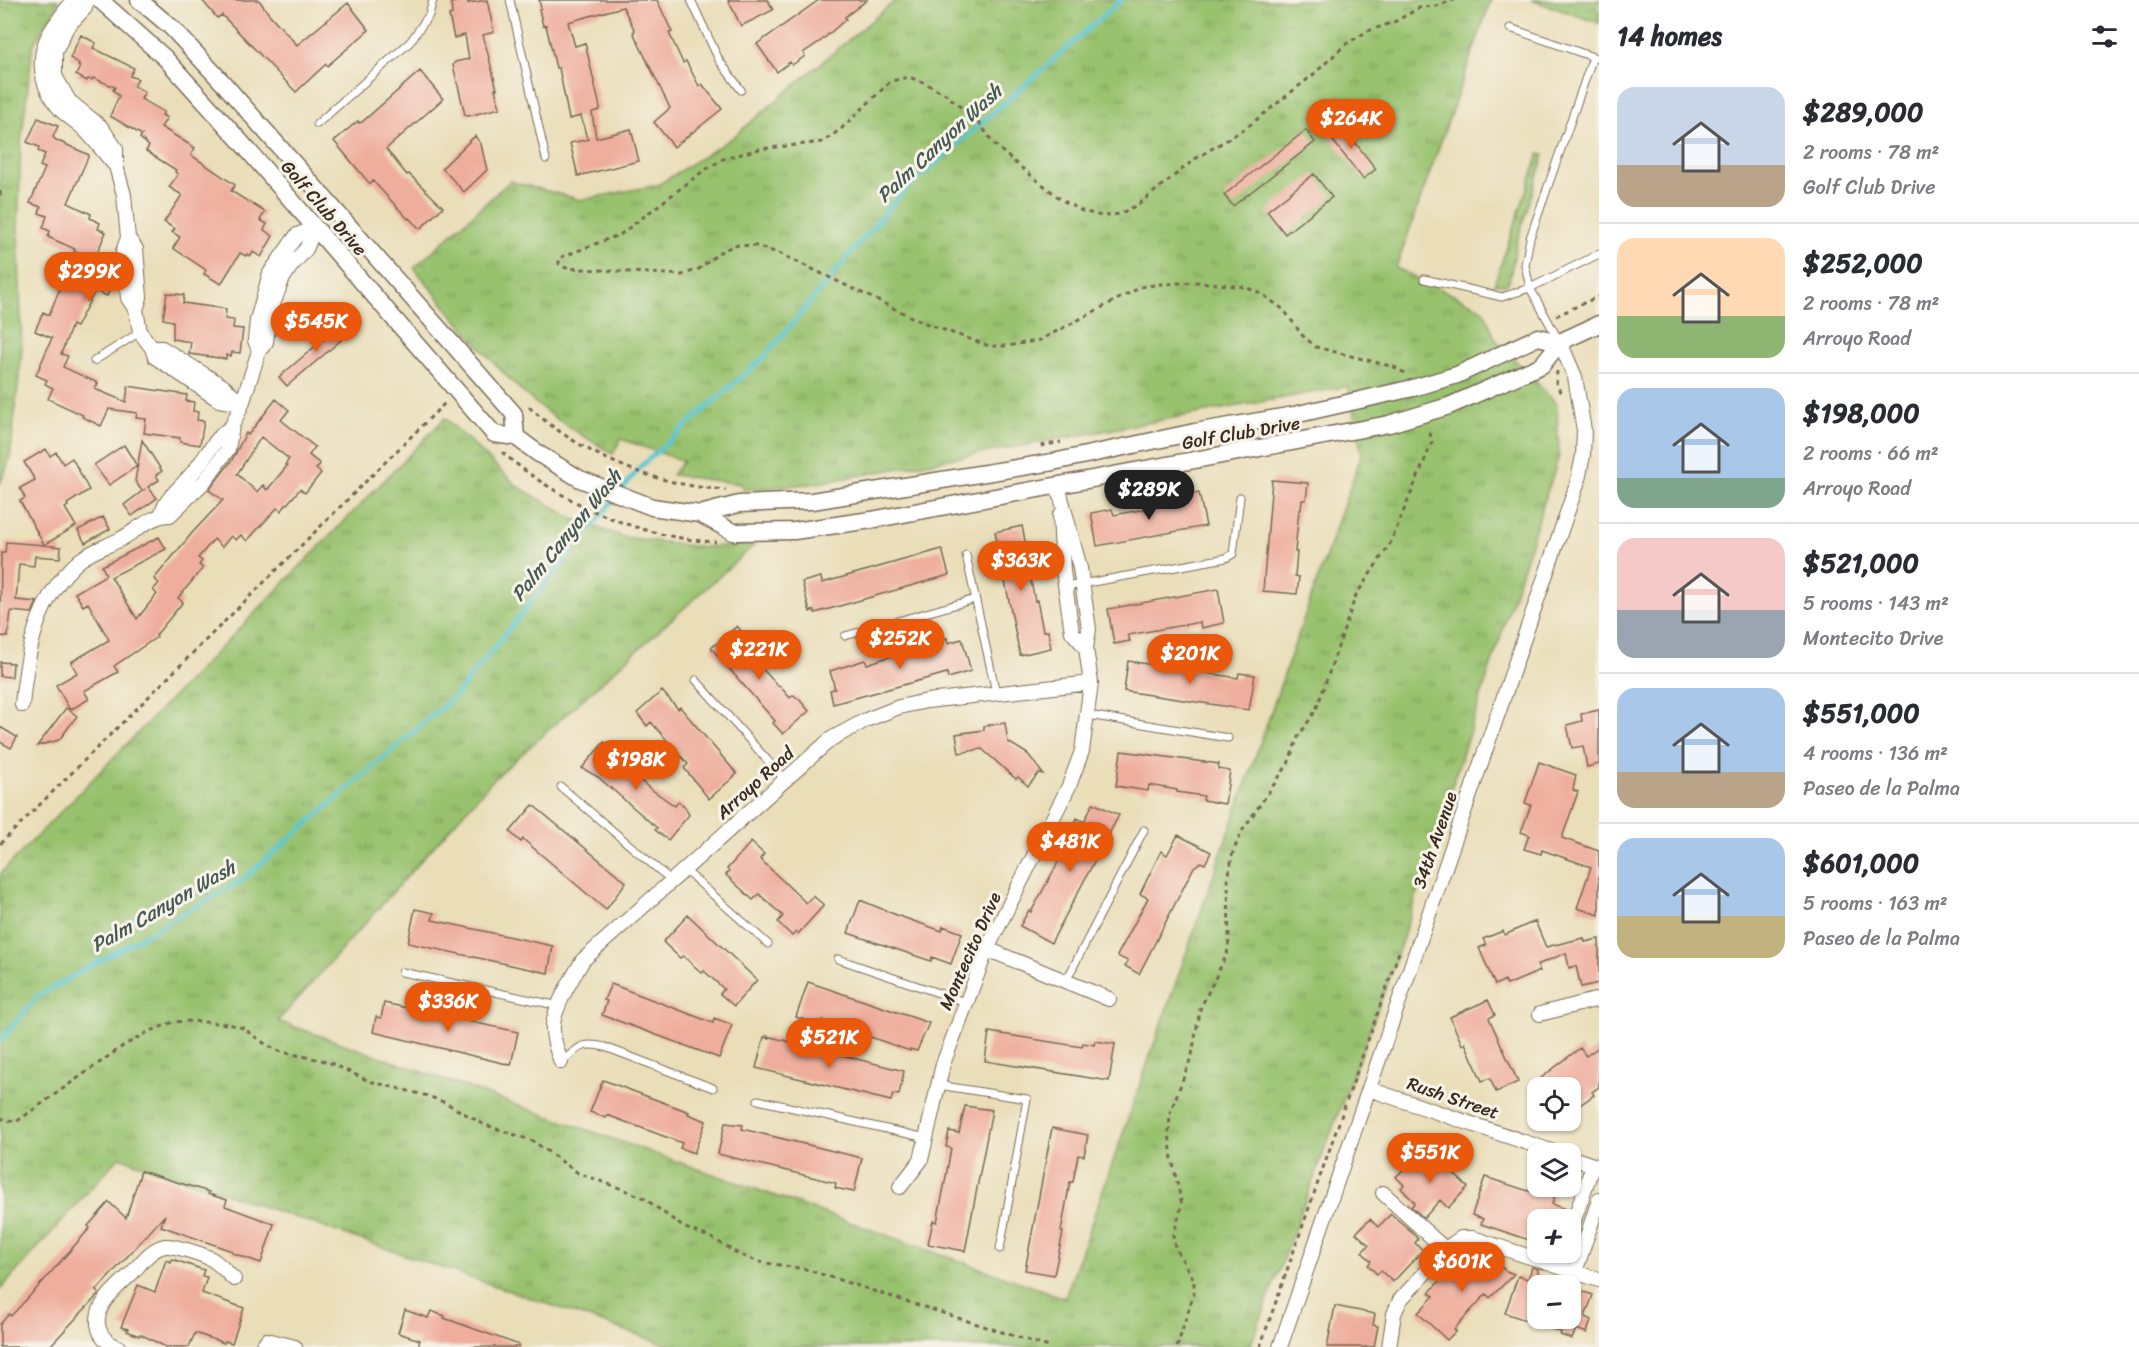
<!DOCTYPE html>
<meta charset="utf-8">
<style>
:root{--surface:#fff;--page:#f7f7f7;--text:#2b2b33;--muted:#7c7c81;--line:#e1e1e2;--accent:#ea580c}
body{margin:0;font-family:Sriracha,sans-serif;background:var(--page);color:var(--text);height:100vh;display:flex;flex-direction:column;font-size:22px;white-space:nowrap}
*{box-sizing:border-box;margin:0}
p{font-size:20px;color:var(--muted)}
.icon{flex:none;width:33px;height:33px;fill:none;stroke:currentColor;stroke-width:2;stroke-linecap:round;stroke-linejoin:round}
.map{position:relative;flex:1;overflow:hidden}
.side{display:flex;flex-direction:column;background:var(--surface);width:540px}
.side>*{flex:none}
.tools{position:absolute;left:1527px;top:1077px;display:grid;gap:12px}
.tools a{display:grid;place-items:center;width:54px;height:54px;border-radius:12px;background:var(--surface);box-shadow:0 2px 4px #0004;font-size:30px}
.price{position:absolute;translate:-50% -51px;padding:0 14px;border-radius:21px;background:var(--accent);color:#fff;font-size:20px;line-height:39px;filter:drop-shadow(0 2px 3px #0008)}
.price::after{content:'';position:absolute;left:50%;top:36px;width:18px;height:14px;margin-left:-9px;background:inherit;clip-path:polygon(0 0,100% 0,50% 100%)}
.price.current{background:#222;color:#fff}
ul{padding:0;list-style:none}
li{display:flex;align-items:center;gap:18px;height:150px;padding:0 18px}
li+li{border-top:2px solid var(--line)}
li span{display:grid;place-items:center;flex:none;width:168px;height:120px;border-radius:18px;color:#555}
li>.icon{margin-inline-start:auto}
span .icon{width:72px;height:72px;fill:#fffc;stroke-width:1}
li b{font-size:26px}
h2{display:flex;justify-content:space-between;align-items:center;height:72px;padding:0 18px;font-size:26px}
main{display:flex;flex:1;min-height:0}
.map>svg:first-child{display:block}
.grass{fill:url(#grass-tufts);stroke:#6a7646;stroke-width:1.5}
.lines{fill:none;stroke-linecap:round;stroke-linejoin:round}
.stream{stroke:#5bc8d3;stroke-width:4.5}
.building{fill:#efae9d;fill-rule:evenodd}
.service-casing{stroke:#786954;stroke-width:9}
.minor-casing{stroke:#786954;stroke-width:16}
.tertiary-casing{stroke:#786954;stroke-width:19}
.path{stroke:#786954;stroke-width:3;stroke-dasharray:4.5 4.5;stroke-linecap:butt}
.service{stroke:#fff;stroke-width:7}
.minor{stroke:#fff;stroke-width:14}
.tertiary{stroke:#fff;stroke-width:16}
.labels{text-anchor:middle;stroke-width:6;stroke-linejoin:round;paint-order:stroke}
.street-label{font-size:18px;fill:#3b2a1e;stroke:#f7f3e8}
.water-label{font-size:20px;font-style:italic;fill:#455954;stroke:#f7f3e8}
</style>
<main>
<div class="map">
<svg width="1599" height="1347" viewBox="0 0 1599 1347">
<defs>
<pattern id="grass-tufts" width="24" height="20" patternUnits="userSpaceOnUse" patternTransform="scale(1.5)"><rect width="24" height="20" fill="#99c26e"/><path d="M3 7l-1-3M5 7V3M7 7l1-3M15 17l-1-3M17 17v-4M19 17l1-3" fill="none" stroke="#7e9e5a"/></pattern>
</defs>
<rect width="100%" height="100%" fill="#f7f3e8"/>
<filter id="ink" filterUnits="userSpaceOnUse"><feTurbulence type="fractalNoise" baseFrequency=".0167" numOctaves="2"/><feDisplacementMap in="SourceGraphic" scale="12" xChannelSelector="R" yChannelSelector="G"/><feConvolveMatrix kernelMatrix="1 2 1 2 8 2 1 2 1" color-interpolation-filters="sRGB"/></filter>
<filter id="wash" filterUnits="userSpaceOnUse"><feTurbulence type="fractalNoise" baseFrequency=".008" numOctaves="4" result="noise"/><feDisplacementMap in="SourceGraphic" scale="24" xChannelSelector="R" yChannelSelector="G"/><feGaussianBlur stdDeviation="1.35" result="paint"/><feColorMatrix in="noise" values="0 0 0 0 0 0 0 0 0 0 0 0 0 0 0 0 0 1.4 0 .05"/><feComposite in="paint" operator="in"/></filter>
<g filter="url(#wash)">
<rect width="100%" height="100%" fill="#eadeb9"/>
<path class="grass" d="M0,0H58L55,10L33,45L21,143L18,230L22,348L10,459L0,484Z
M896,0H1491L1396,268L1483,309L1496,340L1557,404L1559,456L1391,974L1250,1347H673L119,1157L0,1290V874L445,418L517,486L573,519L623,537L702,547L754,545L493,780L278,1021L1065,1298L1362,453L1348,386L818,483L743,490L741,484L672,475L683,461L621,439L613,454C583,435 551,418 525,394C484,356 450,311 414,268L510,181L581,200L658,185L732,138Z
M1531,0H1599V23Z
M1539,154L1544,155L1517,241L1509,281L1506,285L1494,284Z"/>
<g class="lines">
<path class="stream" d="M621,491L641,466L765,356L900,195L1121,0
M0,1041L38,996L242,880L456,695L616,497"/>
</g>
<g id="blocks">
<path class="building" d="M202,0H259L269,14L297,45L348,3L369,30L327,66L326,64L296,92L222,15L217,18Z
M466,0H468V3L487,0L494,32L483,35L497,89H495L500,108L468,116L465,115L453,65L455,62L469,59L465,35L454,38L449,15L452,14L451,3Z
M539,0H657L672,32L669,33L683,63L686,61L699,86L702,84L722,109L674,147L654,122L670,108L633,32L635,31L623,7L568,22L575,46L585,43L600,107V110L592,112L596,138L631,129L639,161L578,176L570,143L590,139H587L581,116L569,119L559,68H556L546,25L543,26L539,9L541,8Z
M728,0H768L773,10L741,26Z
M819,0H867L845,17L846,19L822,40L803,53L805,56L792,65L790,62L777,72L757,44Z
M81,35L96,43L93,48L134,68L130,76L138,79L134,86L145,92L141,99L164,112L162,115L167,118L161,127L195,148L191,155L235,185L231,191L265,212L260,220L267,224L264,230L273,236L261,257L253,252L251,256L247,254L246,256L240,253L221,284L204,274L206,270L173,248L180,237L172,232L175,229L164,222L182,195L169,187L178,174L175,172L176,170L146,151L149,146L140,138L142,135L110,116L119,96L113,90L115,87L93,78L92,80L88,79L87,81L76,75L80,67L78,66L79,63L70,58Z
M420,71L443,99L386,149L407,175L409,174L443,207L420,229L409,218L408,219L373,181L370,184L334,141L358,121L359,123L362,122Z
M38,118L58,126L53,137L56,140L89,155L68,203L91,214L90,218L100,223L98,229L106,232L91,267L111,276L109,282L113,283L107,296L95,291L76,327L72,325L61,354L68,356L63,367L98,383L95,389L126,402L128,386L187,395L186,401L194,402L193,411L198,412L197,420L204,421L200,445L180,442V438L144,433L146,419L136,418L137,413L109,409L101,426L82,417L83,415L48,399L53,388L45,384L47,380L36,375L52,338L35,331L43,312L49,315L65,277L70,279L81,254L74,251L75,249L48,237L50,231L43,228L47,216L39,213L41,207L30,203L45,168L40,166L45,154L38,151L39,147L27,142Z
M1339,122L1376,169L1363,179L1326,132Z
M1306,130L1315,142L1233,206L1224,195Z
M475,136L481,144L487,170L464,192L442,168Z
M1314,174L1332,197L1285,234L1267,211Z
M167,293L184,295L183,303L226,309L225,319L234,320L233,328L243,329L240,353L232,352L231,356L226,355V359L189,354L191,342L173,339V321L163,319Z
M345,321L353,330L287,386L279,377Z
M276,399L289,410L281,420L315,447L309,455L320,464L316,469L321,473L305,493L300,489L281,511L277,508L247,541L241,535L236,540L231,536L222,547L214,539L198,558L202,561L199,565L203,568L178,598L183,602L156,635L157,637L114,666L118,672L84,691L89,699L70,710L56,685L77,673L71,662L109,640L88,603L83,606L75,593L106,575L102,566L159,537L166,549L111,577L137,619L157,594L153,590L159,583L154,579L193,532L223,500L209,490L232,460L246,433L248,435ZM261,437L289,459L285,465L287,466L267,490L263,485L257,492L237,474Z
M142,440L162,471L156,475L159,480L148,487L157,498L132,516L124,505L145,489L142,491L135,481Z
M124,445L137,466L109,485L94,465Z
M46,449L50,456L56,452L63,464L72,458L89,490L67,504L68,506L65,508L76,526L44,545L61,547L60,558L35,556L34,566L19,564L16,600L37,602L32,613L11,611L8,637L0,636L1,553H5L6,542L44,545L20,501L25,498L20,488L35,480L24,462Z
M1272,480L1308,483L1306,500H1302L1301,510H1299L1295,552H1297L1295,576L1299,577L1297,594L1263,591Z
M1199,493L1206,526L1097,546L1091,513L1112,509L1114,515L1178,503L1177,497Z
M103,517L110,529L85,543L78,530Z
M1022,526L1027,551L1025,552L1035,601L1037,600L1043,631H1048L1051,648L1020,655L995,532Z
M942,549L949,575L815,613L814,610L810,612L802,582L821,577L822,583Z
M1218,589L1224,623L1201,628L1200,622L1128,635L1130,641L1114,644L1108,609Z
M737,626L748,639L742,644L751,654L750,655L778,686L779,685L790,698L793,695L799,699L809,711L783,734L773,723L775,721L711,648Z
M947,638L948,643L962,639L971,671L948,678L947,673L833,704L830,690L835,689L830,671L865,660L867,664Z
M1128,661L1238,678L1239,673L1255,675L1249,710L1124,691Z
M0,662L13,663L12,677L0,676Z
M662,691L678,709L680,707L737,774L709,799L684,768L688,764L651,722L647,726L637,713Z
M66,708L77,716L59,740L37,746Z
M1599,710V764L1587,767L1583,746L1572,748L1567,725L1582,721L1581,714Z
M1005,723L1008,742L1028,754L1043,774L1039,773L1028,786L1018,777L1016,779L982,749L959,753L956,734L984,730V726Z
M0,727L17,737L11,748L0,742Z
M604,742L620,751L615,756L627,765L625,767L648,787L675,806L678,802L685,807L689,815L668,840L655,830L657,828L598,777L582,768Z
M1121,751L1219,764L1218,769L1230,771L1225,804L1203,800L1204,796L1177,792V790L1149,785L1148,791L1116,786Z
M1539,762L1576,775L1573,790L1578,792L1562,838L1599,851V915L1577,908L1591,867L1542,850L1541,854L1524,849L1529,835L1521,832L1531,805L1525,803Z
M1093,803L1119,815L1051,943L1020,926L1029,910L1031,912L1055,868L1077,818L1084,822Z
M533,805L626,882L606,910L523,839L521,842L510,832Z
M1178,835L1211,852L1205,864L1201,862L1194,867L1139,974L1125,966L1128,961L1117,956L1148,898L1140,894L1161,851L1167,855Z
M751,842L764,854L760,859L806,903L813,896L824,905L798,934L796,932L792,936L778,922L783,916L759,894L753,900L726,875L729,871L727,869Z
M860,900L899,916L942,931L943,926L962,933L951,964L932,957L931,961L848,933Z
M415,909L434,913L432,920L553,946L548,973L408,943Z
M688,915L757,980L734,1006L720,994L724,989L704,971L702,973L683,956L680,958L663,942Z
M1535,921L1546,947L1584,938L1585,942L1599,939V983L1581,987L1576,966L1569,968L1566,953L1537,965L1540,971L1507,985L1505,980L1495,985L1479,948L1486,945L1483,939L1503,931L1505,935Z
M808,982L929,1023L917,1051L910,1049V1051L822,1020L820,1025L796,1017Z
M611,984L713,1023L714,1018L732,1025L719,1058L602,1015L607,1001L604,1000Z
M1488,1000L1495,1015L1489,1018L1518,1082L1496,1092L1490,1078L1482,1081L1465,1043L1462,1045L1450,1017Z
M384,1003L518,1032L511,1065L373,1032L376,1017L381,1018Z
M989,1032L1082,1047L1083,1043L1094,1045L1095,1041L1115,1044L1109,1081L985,1061Z
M767,1036L904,1071L899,1095L893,1094L891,1101L756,1068L764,1037L770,1039Z
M1599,1047V1087L1592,1092L1594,1095L1570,1112V1088H1548L1541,1078L1580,1048L1586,1056Z
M603,1080L689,1112L688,1114L706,1121L694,1153L680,1148L682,1143L607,1115L606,1118L590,1112Z
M965,1106L992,1110L965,1251L928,1244L933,1221L937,1222L945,1182L951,1148L946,1147L949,1131L959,1133Z
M725,1123L743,1125L742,1129L862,1158L854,1192L835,1188L836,1183L718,1154Z
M1052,1128L1088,1135L1084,1156L1078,1155L1073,1182H1070L1061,1231L1063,1232L1054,1275L1025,1270Z
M1423,1149L1437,1162L1439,1160L1468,1187L1448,1208L1440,1200L1424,1218L1411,1207L1415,1203L1401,1188L1404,1185L1396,1177Z
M141,1171L209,1192L208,1194L227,1200L225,1206L274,1224L261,1263L232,1253V1251L161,1226L165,1215L96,1291L99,1294L49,1347H0V1324L9,1314L11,1316L38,1287L90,1228L88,1226L109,1202L126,1218Z
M1485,1177L1541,1195L1542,1192L1555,1196L1552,1204L1566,1209L1562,1220H1538V1243L1481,1224L1483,1219L1472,1215Z
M1391,1214L1411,1231L1418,1239L1415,1243L1423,1250L1393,1282L1381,1271L1377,1274L1368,1265L1371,1261L1362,1252L1369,1245L1356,1233L1370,1219L1378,1227Z
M1469,1253L1481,1265L1489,1256L1506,1271L1514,1274L1490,1298L1486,1294L1454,1329L1456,1331L1447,1340L1418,1313L1434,1296L1429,1293L1435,1286L1462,1257L1464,1258Z
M172,1259L204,1270L202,1276L207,1277L202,1293L244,1308L232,1343L225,1341L224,1343L195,1333L189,1347H166L140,1334L139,1336L127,1331L128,1329L121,1327L138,1285L155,1292L166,1260L171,1262Z
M1532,1267L1538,1269V1318H1570V1306L1576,1289L1593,1295L1585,1317L1591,1320L1587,1333L1576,1329L1572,1339L1560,1335L1561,1332L1505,1313L1518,1276L1528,1279Z
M1335,1306L1375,1314L1373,1325L1378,1326L1374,1347H1327Z
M405,1310L428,1318L431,1311L445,1316L444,1318L519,1345L518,1347H418L420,1340L398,1333Z"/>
</g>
</g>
<g filter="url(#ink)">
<use href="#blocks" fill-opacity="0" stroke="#786954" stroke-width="1.5"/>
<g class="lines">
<defs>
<path id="service" d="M510,0L546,159
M691,0L719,60L741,90
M1510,28L1599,59
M317,124L410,42L429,15L433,0
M1424,279L1502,297L1530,288L1599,254
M1558,339L1530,288L1525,265L1530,238L1593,57
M94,361L140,332
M966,555L996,693
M1065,587L1226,558L1233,554L1240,497
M845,636L975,599
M696,680L785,780
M1088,715L1228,738
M561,787L672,881
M685,870L768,944
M838,959L965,1002
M402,972L559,1006
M1066,981L1144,830
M561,1062C579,1048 581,1041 605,1047L713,1088
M938,1085L1027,1099L1000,1249
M758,1100L926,1138"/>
<path id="minor" d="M75,0C67,6 61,17 55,25C35,52 38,85 61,110C69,118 79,123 86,131C97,142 105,155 116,166
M87,0L85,8L67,27L55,52V76L69,101L101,127L116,149V166L124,195L128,238L123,251L128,298L136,310L140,332L152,348L155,357L219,400L242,404
M128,238L136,249L140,297L136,310
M152,348H162L224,387L242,404
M259,351L255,340L257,320L270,273L297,235L315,228
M161,515C166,496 184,485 195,470C208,454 215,438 232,426
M1060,515L1063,571L1072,632L1086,648
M22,705C27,652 36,597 80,560C93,550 108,546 121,539C137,530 152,515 170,515L204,482L228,449L232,426L242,404L259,351L266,342L271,310L282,280L291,266L306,249L315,228
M987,949L1109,999
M1540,1014L1599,999
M561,1062C557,1050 552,1038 553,1025C555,1005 573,977 583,960L831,739L866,720L899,707L927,701L1091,683
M1369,1089L1560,1154
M1570,1157L1599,1167
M900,1187L921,1160L943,1064L987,949L1069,786L1082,751L1091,683L1086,648L1089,629L1080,568L1058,486
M1383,1193L1446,1250
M1570,1232L1593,1165
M1575,1272L1599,1200
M118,1347C109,1344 102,1338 99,1329C92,1305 118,1287 133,1272C141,1263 152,1248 165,1246C174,1245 205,1255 213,1260C221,1265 227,1273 234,1279
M262,1347L267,1340L295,1347
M1280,1347L1577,484L1583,456L1584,430L1575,377L1560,342
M1389,1347L1394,1314L1400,1300L1451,1245L1461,1238H1473L1599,1280"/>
<path id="tertiary" d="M100,0L165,58L240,141L494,434L516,437L539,454L580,479L652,507L700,514L733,532L794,531L871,520L1389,424L1449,406L1542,365L1560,342L1599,324
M139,0L171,27L224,84L514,414L516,437
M700,514L739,504L812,501L1053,462L1195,432L1294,415L1413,388L1457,375L1538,337L1560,342"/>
</defs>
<use href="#service" class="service-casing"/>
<use href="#minor" class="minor-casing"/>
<use href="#tertiary" class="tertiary-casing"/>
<path class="path" d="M0,191V197
M1556,316L1599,296
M1557,371L1556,383L1562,396
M1405,373L1394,367L1316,347L1302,335L1284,310L1262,294L1245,287L1199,282L1161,284L1141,287L1040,340L1008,346H989L922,322L781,254L756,246L735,245L720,252L699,269L682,275L566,268L559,264V258L621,234L702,172L723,159L759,149L823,142L841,129L891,81L909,77L925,83L947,95L980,124L994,144L1013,161L1062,200L1082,211L1102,216L1120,214L1139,204L1195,159L1246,128L1314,74L1346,44L1368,31L1394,22L1421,7L1436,6L1454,0
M529,407C583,456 654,485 726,490
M1041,446L1061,442
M502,452C559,502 639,538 716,542
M0,844L446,402
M0,1118L16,1122L123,1046L146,1033L173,1022L191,1021L229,1024L243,1028L268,1046L282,1052L326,1061L369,1081L428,1096L446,1103L483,1124L533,1141L578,1173L625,1190L644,1198L683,1227L712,1238L740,1255L760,1262L805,1269L1049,1347
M1177,1347L1194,1293V1280L1175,1247L1173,1236L1182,1205L1172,1159L1169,1132L1170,1113L1192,1055L1200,1009L1227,954L1229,941L1228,879L1233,852L1242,831L1288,764L1298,737L1316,710L1356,595L1390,544L1426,457L1432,442L1429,429
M1260,1347L1399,952"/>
<use href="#service" class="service"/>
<use href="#minor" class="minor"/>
<use href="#tertiary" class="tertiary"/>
</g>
</g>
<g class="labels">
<g class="street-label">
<text transform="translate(324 208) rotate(49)" y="6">Golf Club Drive</text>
<text transform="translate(1241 433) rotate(-10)" y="6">Golf Club Drive</text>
<text transform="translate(755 783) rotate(-42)" y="6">Arroyo Road</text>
<text transform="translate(1435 840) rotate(-71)" y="6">34th Avenue</text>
<text transform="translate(970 951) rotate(-66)" y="6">Montecito Drive</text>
<text transform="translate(1453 1098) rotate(19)" y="6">Rush Street</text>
</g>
<g class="water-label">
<text transform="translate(939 143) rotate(-43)" y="7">Palm Canyon Wash</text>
<text transform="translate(566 535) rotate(-51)" y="7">Palm Canyon Wash</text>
<text transform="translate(163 906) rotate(-30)" y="7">Palm Canyon Wash</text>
</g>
</g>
</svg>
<div class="tools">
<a><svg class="icon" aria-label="locate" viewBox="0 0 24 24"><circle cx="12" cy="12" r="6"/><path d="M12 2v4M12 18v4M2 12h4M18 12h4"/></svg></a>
<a><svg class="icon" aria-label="layers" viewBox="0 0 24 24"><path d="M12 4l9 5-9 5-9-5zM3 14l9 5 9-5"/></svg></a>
<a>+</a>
<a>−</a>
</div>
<b class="price" style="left:1351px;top:150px">$264K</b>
<b class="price" style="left:89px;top:303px">$299K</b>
<b class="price" style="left:316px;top:353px">$545K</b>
<b class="price current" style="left:1149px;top:521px">$289K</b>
<b class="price" style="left:1021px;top:592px">$363K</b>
<b class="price" style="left:900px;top:670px">$252K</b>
<b class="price" style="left:759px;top:681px">$221K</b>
<b class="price" style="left:1190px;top:685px">$201K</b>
<b class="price" style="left:636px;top:791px">$198K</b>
<b class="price" style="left:1070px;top:873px">$481K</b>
<b class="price" style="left:448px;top:1033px">$336K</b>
<b class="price" style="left:829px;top:1069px">$521K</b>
<b class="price" style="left:1430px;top:1184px">$551K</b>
<b class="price" style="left:1462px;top:1293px">$601K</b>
</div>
<section class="side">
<h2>14 homes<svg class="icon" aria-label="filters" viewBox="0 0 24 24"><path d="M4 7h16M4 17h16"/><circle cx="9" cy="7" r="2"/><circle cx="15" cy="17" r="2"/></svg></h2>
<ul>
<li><span style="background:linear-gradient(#c9d6e8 65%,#b9a48a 0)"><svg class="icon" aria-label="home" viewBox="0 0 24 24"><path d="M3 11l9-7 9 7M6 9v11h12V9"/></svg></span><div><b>$289,000</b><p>2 rooms · 78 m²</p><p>Golf Club Drive</p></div></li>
<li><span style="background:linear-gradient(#ffd9b3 65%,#8fb573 0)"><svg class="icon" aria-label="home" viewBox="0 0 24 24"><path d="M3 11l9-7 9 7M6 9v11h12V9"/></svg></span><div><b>$252,000</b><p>2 rooms · 78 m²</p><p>Arroyo Road</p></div></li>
<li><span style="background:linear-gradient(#a9c7e8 75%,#7fa58c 0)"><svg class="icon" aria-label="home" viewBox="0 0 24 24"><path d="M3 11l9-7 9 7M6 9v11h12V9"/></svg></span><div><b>$198,000</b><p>2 rooms · 66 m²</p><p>Arroyo Road</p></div></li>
<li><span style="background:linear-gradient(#f6c9c9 60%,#9aa5b1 0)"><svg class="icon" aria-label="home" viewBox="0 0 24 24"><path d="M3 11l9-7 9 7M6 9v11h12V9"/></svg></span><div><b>$521,000</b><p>5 rooms · 143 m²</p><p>Montecito Drive</p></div></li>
<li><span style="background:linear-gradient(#a9c7e8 70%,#b9a48a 0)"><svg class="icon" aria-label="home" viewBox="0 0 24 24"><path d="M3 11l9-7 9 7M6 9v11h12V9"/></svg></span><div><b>$551,000</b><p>4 rooms · 136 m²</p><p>Paseo de la Palma</p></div></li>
<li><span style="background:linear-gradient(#a9c7e8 65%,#c2b280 0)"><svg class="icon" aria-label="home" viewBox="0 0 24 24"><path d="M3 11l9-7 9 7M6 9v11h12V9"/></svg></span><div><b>$601,000</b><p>5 rooms · 163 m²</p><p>Paseo de la Palma</p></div></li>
</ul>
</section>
</main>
